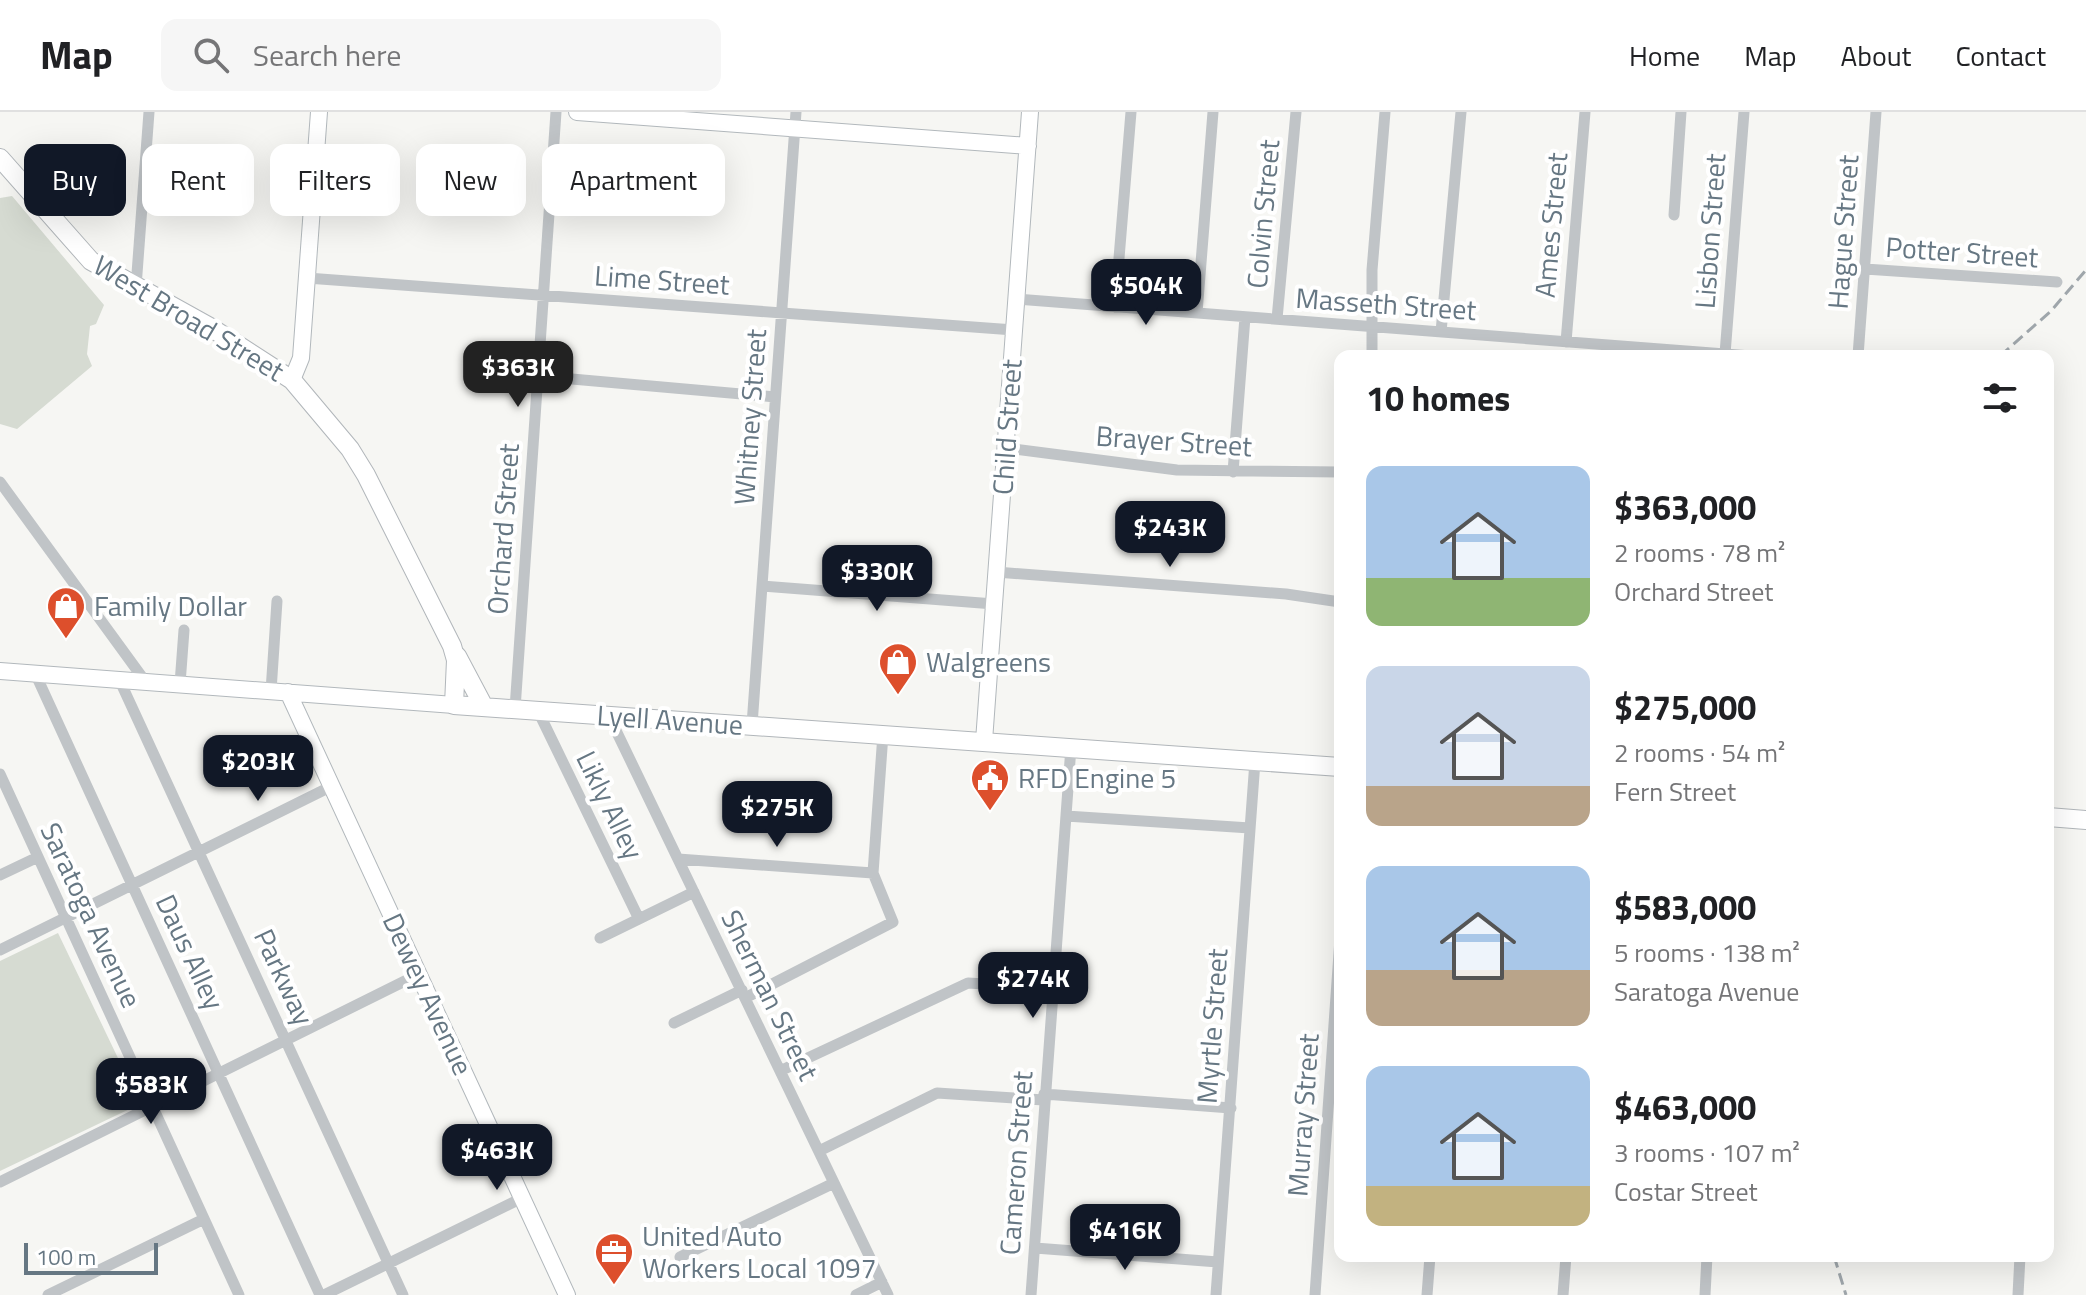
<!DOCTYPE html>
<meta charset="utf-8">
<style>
:root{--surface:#fff;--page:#f6f6f6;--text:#202124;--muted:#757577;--line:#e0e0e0;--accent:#111827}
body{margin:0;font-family:"Titillium Web",sans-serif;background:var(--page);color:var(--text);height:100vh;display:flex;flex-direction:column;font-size:30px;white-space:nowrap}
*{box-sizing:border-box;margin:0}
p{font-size:26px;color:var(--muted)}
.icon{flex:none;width:44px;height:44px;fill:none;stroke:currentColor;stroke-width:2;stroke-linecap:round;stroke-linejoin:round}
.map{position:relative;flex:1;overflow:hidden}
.sheet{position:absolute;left:1334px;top:238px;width:720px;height:912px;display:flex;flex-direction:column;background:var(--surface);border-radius:16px;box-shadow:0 8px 32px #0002}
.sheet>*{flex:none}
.top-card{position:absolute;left:24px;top:32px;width:760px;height:72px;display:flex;gap:16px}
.scale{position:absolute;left:24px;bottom:20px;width:134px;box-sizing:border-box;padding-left:8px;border:4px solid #667783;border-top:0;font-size:22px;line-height:28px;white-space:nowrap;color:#667783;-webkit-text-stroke:6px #fff;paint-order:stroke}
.price{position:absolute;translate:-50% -68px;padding:0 18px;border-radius:16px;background:var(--accent);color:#fff;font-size:26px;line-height:52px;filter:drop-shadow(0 2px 4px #0008)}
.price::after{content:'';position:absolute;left:50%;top:48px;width:24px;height:18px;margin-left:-12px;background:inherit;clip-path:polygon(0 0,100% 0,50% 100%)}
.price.current{background:#222;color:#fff}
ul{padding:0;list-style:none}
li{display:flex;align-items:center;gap:24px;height:200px;padding:0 32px}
li span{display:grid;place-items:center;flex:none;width:224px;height:160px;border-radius:16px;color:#555}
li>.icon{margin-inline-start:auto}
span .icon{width:96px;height:96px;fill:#fffc;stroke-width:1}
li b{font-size:34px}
h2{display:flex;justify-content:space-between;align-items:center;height:96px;padding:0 32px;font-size:34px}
.tag{padding:0 28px;border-radius:16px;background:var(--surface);box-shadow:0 8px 32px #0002;font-size:28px;line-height:72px}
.tag.current{background:var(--accent);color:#fff}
header{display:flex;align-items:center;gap:48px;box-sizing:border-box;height:112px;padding:0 40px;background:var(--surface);border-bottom:2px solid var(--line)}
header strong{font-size:38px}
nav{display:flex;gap:44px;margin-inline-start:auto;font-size:28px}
.search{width:560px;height:72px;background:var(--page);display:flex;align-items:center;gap:20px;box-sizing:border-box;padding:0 28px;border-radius:16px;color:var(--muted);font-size:30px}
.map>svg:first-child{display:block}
.park{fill:#d6dbd2}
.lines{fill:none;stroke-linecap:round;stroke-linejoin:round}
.secondary-casing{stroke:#b2b8bc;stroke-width:18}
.primary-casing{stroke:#b1b6ba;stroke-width:20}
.street{stroke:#c0c4c7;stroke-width:11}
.secondary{stroke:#fff;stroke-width:16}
.primary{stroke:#fff;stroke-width:18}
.rail{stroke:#9fa6ab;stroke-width:3;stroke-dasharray:12 6;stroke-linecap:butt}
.labels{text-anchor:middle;stroke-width:8;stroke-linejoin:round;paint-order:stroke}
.street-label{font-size:28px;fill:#667783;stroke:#fff}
.poi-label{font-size:28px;fill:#667783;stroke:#fff;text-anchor:start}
</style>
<header>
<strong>Map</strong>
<div class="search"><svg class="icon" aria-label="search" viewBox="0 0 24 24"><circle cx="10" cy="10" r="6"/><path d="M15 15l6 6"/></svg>Search here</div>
<nav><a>Home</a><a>Map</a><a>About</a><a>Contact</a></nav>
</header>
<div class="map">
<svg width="2086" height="1183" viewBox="0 0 2086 1183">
<rect width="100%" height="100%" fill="#f6f6f3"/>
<path class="park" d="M12,84L104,193L96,212L90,214L87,242L92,254L17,317L0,312V86Z
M58,821L140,992L0,1059V849Z"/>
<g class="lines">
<defs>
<path id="secondary" d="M577,0L1028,34
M292,268L301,246L319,0
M0,559L454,593
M288,580L567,1183
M984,629L1030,0"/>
<path id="primary" d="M0,46L91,149L210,215L292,268L350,337L366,363L452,534L456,548L454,593L1340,655
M457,544L484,595
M2048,705L2086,708"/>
</defs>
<use href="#secondary" class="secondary-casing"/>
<use href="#primary" class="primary-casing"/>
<path class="street" d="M1674,103L1681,0
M1865,157L2057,170
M307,166L1014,218
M136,175L149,0
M1016,187L1751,244
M1115,195L1131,0
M1197,201L1213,0
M1277,207L1296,0
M1441,220L1461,0
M1566,230L1585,0
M1725,242L1744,0
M1372,244V158L1385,0
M1858,244L1876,0
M538,264L775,285
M1006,336L1177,358L1340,360
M1233,360L1245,205
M0,370L145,569
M996,460L1286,482L1340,490
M762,474L994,492
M35,561L320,1183
M119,567L403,1183
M180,572L184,518
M271,579L277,489
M515,597L556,0
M538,599L639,807
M609,604L888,1183
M752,613L796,0
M0,662L239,1183
M1066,704L1250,716
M2048,723L2049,705
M678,747L873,761
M0,763L38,745
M600,826L694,780
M0,838L332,674
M745,886L893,810L873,761L883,622
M674,911L742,878
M780,959L968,871L1053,876
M1044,982L1231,996
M819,1039L937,981L1044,988
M0,1070L419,862
M1035,1136L1218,1150
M680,1145L834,1071
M48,1183L204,1107
M324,1183L522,1086
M856,1183L882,1170
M1031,1183L1071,635
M1216,1183L1255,649
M1315,1183L1340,827
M1427,1183L1430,1144
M1563,1183L1566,1144
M1705,1183L1707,1144
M2018,1183L2020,1144"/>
<use href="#secondary" class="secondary"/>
<use href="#primary" class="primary"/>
<path class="rail" d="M2000,244L2051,199L2086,158
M1834,1144L1846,1183"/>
</g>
<defs>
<symbol id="shop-pin" viewBox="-11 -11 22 30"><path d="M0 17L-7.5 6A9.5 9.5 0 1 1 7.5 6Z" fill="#dd4f2c" stroke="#fff"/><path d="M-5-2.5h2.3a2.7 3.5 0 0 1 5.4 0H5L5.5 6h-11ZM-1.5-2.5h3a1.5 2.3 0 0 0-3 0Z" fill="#fff"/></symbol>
<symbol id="civic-pin" viewBox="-11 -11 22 30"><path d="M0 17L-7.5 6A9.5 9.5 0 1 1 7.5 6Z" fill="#dd4f2c" stroke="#fff"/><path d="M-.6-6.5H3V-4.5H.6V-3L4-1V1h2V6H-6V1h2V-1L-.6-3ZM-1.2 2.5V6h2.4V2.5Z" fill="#fff"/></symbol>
<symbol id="office-pin" viewBox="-11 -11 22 30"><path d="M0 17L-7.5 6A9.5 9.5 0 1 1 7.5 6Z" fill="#dd4f2c" stroke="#fff"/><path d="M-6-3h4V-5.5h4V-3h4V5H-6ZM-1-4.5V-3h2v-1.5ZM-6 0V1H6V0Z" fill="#fff"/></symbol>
</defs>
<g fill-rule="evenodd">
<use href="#shop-pin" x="44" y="472" width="44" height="60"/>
<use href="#shop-pin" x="876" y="528" width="44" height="60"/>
<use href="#civic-pin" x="968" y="644" width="44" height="60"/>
<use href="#office-pin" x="592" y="1118" width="44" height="60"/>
</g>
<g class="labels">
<g class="street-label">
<text transform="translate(1263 102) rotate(-85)" y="10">Colvin Street</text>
<text transform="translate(1551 113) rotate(-85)" y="10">Ames Street</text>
<text transform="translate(1710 119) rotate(-86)" y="10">Lisbon Street</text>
<text transform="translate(1843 120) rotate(-86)" y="10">Hague Street</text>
<text transform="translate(1962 140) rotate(4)" y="10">Potter Street</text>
<text transform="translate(662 168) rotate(4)" y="10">Lime Street</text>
<text transform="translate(1386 192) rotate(4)" y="10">Masseth Street</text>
<text transform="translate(189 206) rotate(31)" y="10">West Broad Street</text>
<text transform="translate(750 305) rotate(-86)" y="10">Whitney Street</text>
<text transform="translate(1007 315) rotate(-86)" y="10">Child Street</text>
<text transform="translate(1174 329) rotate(4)" y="10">Brayer Street</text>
<text transform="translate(503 417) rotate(-86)" y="10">Orchard Street</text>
<text transform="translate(670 608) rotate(4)" y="10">Lyell Avenue</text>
<text transform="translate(610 693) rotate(64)" y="10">Likly Alley</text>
<text transform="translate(91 803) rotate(65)" y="10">Saratoga Avenue</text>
<text transform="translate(190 840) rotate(65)" y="10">Daus Alley</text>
<text transform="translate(284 865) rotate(65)" y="10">Parkway</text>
<text transform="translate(428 882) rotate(65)" y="10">Dewey Avenue</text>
<text transform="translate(770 883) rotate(64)" y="10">Sherman Street</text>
<text transform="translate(1212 914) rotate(-86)" y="10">Myrtle Street</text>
<text transform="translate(1303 1003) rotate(-86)" y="10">Murray Street</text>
<text transform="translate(1016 1051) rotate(-86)" y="10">Cameron Street</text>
</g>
<g class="poi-label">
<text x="94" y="504">Family Dollar</text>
<text x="926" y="560">Walgreens</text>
<text x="1018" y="676">RFD Engine 5</text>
<text x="642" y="1134">United Auto<tspan x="642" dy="32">Workers Local 1097</tspan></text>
</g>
</g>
</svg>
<div class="scale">100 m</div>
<b class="price" style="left:1146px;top:215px">$504K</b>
<b class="price current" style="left:518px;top:297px">$363K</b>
<b class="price" style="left:1170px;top:457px">$243K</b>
<b class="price" style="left:877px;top:501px">$330K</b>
<b class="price" style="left:258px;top:691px">$203K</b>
<b class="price" style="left:777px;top:737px">$275K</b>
<b class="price" style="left:1033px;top:908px">$274K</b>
<b class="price" style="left:151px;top:1014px">$583K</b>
<b class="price" style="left:497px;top:1080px">$463K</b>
<b class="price" style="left:1125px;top:1160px">$416K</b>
<div class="top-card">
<a class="tag current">Buy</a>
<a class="tag">Rent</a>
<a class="tag">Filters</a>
<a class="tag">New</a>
<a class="tag">Apartment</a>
</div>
<section class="sheet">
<h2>10 homes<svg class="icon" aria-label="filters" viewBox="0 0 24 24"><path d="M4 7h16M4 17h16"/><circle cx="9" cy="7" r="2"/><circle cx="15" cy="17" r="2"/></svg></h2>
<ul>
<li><span style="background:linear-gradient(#a9c7e8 70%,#8fb573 0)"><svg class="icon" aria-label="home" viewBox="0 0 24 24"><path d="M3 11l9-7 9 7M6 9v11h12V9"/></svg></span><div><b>$363,000</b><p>2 rooms · 78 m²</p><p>Orchard Street</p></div></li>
<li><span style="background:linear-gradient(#c9d6e8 75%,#b9a48a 0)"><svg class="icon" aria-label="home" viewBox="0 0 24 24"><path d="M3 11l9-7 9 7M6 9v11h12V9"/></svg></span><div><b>$275,000</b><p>2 rooms · 54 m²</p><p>Fern Street</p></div></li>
<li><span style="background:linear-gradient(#a9c7e8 65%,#b9a48a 0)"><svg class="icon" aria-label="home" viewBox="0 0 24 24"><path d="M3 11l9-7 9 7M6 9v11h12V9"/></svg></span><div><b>$583,000</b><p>5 rooms · 138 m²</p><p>Saratoga Avenue</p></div></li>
<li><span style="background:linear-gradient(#a9c7e8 75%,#c2b280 0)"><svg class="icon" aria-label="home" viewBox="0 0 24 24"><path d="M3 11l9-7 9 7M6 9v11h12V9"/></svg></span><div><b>$463,000</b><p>3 rooms · 107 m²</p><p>Costar Street</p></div></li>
</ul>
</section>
</div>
